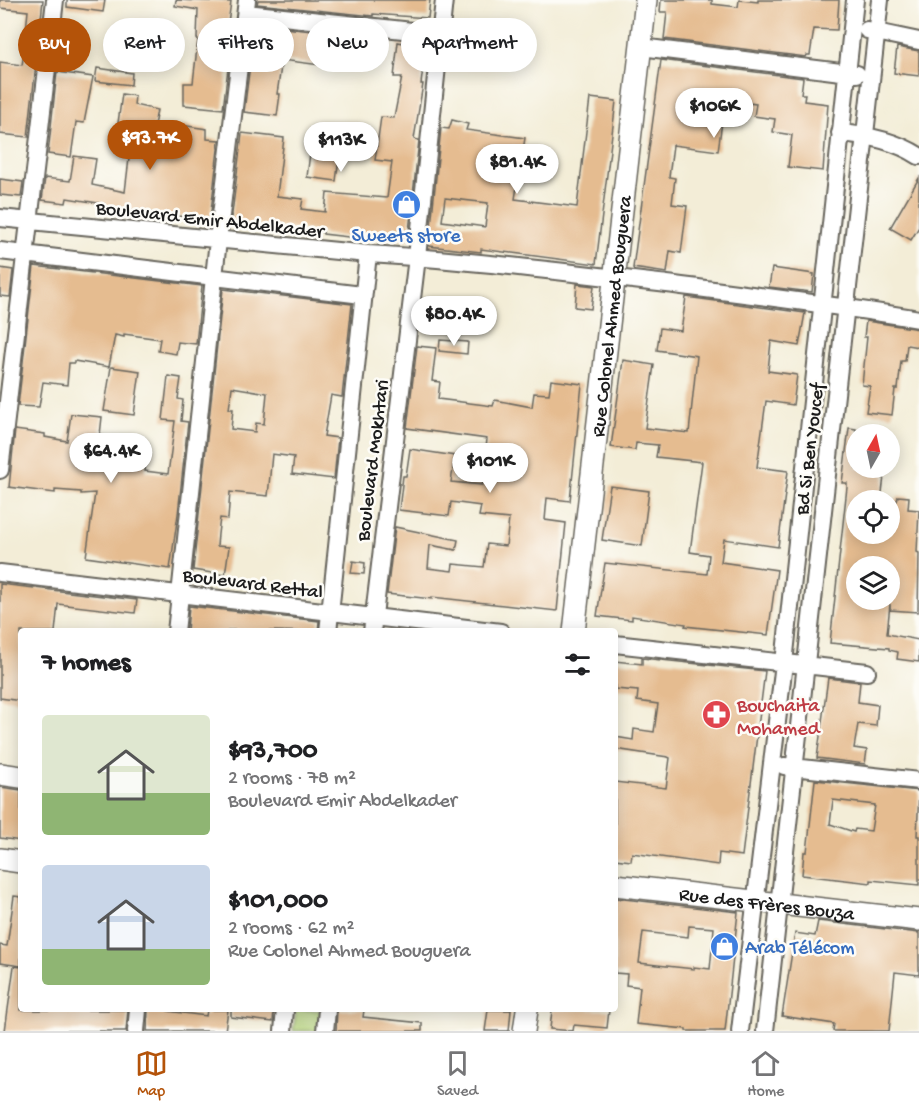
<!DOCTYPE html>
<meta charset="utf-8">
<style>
:root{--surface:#fff;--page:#f2f2f2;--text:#202124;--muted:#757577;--line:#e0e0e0;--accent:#b45309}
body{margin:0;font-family:"Gochi Hand",sans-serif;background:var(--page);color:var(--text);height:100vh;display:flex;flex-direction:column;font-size:22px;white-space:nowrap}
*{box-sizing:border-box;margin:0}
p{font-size:20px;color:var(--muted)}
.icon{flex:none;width:33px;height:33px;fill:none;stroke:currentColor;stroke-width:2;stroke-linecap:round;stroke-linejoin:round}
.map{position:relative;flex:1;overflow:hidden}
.drawer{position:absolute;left:18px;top:628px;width:600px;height:384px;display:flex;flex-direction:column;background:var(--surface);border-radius:6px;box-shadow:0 3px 15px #0003}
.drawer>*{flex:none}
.top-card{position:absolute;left:18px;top:18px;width:600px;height:54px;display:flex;gap:12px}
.needle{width:39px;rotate:9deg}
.tools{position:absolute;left:846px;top:424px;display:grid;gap:12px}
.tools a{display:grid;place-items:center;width:54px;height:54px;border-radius:50%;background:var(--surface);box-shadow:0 3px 15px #0003;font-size:30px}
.price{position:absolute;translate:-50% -51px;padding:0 14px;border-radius:21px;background:#fff;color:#222;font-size:20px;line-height:39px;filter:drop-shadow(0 2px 3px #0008)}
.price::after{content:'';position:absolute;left:50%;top:36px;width:18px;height:14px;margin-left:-9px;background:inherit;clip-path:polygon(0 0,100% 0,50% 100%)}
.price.selected{background:var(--accent);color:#fff}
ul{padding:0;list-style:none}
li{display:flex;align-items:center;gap:18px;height:150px;padding:0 24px}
li span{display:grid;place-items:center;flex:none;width:168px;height:120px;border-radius:6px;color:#555}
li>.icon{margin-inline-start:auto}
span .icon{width:72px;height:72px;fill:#fffc;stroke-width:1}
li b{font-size:26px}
h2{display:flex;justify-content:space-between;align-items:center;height:72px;padding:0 24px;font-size:26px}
.pill{padding:0 21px;border-radius:27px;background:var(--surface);box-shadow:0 3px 15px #0003;font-size:21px;line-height:54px}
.pill.selected{background:var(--accent);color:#fff}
.dock{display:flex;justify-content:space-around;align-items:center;height:84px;border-top:2px solid var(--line);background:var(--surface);font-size:16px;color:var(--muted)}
.dock a{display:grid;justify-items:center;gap:3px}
.dock .selected{color:var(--accent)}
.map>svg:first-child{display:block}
.green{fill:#afcd74;stroke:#667448;stroke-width:1.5}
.building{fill:#e5bc90;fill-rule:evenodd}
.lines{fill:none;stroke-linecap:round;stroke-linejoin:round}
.minor-casing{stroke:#67655d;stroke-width:20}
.major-casing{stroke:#67655d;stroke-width:24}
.minor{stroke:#fff;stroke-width:16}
.major{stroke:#fff;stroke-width:21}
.labels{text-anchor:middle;stroke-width:5;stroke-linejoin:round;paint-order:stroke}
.street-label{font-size:20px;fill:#1c1c1c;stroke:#fdfcf7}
.shop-label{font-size:20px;fill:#366cbe;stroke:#fdfcf7}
.health-label{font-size:20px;fill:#be3a42;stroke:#fdfcf7;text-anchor:start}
</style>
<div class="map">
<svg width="919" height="1031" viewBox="0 0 919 1031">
<rect width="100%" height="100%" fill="#fdfcf7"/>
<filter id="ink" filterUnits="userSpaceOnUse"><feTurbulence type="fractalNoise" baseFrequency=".0167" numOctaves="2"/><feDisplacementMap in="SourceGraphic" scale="12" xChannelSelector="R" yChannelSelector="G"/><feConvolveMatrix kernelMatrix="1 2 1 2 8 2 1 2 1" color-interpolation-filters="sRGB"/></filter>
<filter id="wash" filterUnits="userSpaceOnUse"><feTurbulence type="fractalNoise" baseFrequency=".008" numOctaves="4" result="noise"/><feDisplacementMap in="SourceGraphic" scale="24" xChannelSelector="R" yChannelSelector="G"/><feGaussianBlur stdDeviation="1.35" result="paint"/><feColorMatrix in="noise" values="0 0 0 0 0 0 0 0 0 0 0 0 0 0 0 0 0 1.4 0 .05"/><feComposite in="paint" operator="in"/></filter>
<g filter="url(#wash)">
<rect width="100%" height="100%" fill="#f3edd7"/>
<path class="green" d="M296,1010H321L318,1031H293Z"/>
<g id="blocks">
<path class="building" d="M0,0H43L28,137L0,134V62L22,65L28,31L26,30L28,11L0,8Z
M67,0H105L103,12L67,7Z
M176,0L231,2L228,23L220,22L219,50L230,52L223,109L184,105V83H193L198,39H197L198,10L175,6Z
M258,0H430L428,18L373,14V16L257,4Z
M661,0H712V4L738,7L739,0L758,2V0H839L837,30L814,29L810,55H807L806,57L664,39L667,12H660Z
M255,25L370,37L367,67L345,64L344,68L282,60L277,94H280L277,116L244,112Z
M409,41L426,43L421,84H423L414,139L419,140L408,240L357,234V238L323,234V232L299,229L231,222L242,133L284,138L277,196L303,199L301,209L325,212L327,193L387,198L392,162L375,160L381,117L394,118L402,77H394L398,42L409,44Z
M897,47L919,51V76L894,73Z
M661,60L803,78L801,94H805L804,101L828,104L823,171L788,167L792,135L773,132L775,119L754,116L756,104L725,100L718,151L673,145L669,177L675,178L672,204L687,206L681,253L670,251L667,273L633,268Z
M97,68L132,73L131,85L95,81Z
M57,72L93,77L84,123L76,122L71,157L48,154Z
M122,94L135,96L134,105L157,110L152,136L177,139V135H181V125L207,129V139L219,140L210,220L104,207V204L67,198L66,203L42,200L45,178L70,181L74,156L96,159L92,185L125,192L133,125L118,123Z
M590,98L616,101L596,264L481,249V252L429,246L441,128L449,129L452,120L468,124L466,130L525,138L515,199L577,207ZM445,198L488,203L485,227L442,221Z
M310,153L339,158L336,181L307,177Z
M919,178V227L911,240L890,228Z
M0,179L23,182L21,197L0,195Z
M34,266L202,286L196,344L178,342L176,354L158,351L160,339L124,334V337L115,335L109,367L74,361V363H69L67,385L43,382L39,407L18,406Z
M0,268L13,270L10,297L0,296Z
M772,268L814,274L812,292L769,287Z
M577,284L594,286L591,309L575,307Z
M223,289L352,304L342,397L331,395L324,436L338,438L334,479L292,474L294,457L272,454L268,496L230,492L228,519L220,518L218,534L217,546L229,547L225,575L193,570ZM232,387L267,393L264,424L256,423L255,432L231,429L233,409H229Z
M686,297L805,313L799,346L771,341L768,371L797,375L793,405L766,401L757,467L788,471L778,547L724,539L721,562L777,570L768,635L685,626L686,624L632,616V620L597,616L605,563L707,574L709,555L690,552L702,462L656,457L658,445L636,443L635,450L611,447L623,360L654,365L645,428L689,433L697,356L657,350L660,328L681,331Z
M866,321L919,329V347L907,345L905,361H901L898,389H895L892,415L866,412L870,386L862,385L867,337H864Z
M440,340L468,342L467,354L439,351Z
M417,346L436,348L432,381L440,382L438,399L493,406L495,400L532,407L534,393L549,394L551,380L582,384L570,501L547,498L545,520L566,523L557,611L432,597V599L387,594L395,527L458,540L456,550L430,545L428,568L452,571L453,564L484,567L487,544L506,546L509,519L479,516L481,506L451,502L449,516L399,510L403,476H406L410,449L455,456L451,482L482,485L487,439L407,428Z
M111,367L140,371L134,415L104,411Z
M168,376L181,378L178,399L183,400L181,421L188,422L178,514L170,569L86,557L95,493L81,494V492L55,490V493L9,487L15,430L45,434V437L67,441L71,414L102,417L100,435L149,444L145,471L168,474L175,421L163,420Z
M849,428L856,429V468H885L881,501H856V534H890V500L897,501L898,496L909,497L908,509L919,510L917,552L919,553L918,612L890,610V604L887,634L919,640V662L897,659L898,652L889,650V648L830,643L847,487V483H842ZM856,567H890V600H856Z
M610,486L649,491L642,546L602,540Z
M353,561L365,563L364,574L351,573Z
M0,584L137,600L135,613L58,604L55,632H21V701L0,698Z
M189,606L319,621L318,632L228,630V632H187Z
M642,658L765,671L742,856L719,853L718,865L632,853L631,861L615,859V782L666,788L670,758L668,757L615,749V737L633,740L634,729L654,732L658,704L637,701L638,691L615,689V661L642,664Z
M828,678L860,682L858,702L878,705L876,726L858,724L854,748L867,750L865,764L817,758Z
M815,780L919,791L917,836H919V885L871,880V883L802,875L804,852H807ZM833,800L875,805L871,831L855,829L854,832L830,824Z
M0,787L21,790V841L0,838Z
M14,896L21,897V966L0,963V945L7,946Z
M615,898L738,912L725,1031H686V1029L636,1024L640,987L626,985L627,974L615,973ZM689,926L714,928L710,969L694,967V969L639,963L643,932L688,937Z
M818,921L919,933V975L895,972L889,1031H833L834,1024L782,1016L795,933L815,936Z
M14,966L21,967V1010H128L126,1031H5Z
M148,1010H168V1011L206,1016L207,1010H228L225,1031H147Z
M231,1010H274L273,1022L231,1017Z
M337,1010H364L363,1017L422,1023V1031H336Z
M488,1010H511L509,1031H485Z
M552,1010H609L607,1028L574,1025L573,1031L550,1029Z"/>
</g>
</g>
<g filter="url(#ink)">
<use href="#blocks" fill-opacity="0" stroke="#67655d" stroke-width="1.5"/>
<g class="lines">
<defs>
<path id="minor" d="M246,13L440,34
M867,30L919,41
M641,47L857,74
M840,133C866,135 896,141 919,156
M0,218L368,254C468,260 567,272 667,284C751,295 835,305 919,319
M0,251L362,295
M0,470L55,0
M0,573L501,632
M176,632L218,240L247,0
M328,632L368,254
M372,632L417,257L444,0
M615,644L867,672
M784,766L919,781
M136,1031L138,1010
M283,1031L285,1010
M325,1031L327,1010
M740,1031L784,663L855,0
M765,1031L880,0"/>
<g id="major">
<path id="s1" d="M574,632L646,0"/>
<path d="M0,774L21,777"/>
<path d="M0,859L21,862"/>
<path id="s2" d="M615,885L919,920"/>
<path d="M524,1031L527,1010"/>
</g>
</defs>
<use href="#minor" class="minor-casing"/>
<use href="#major" class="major-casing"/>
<use href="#minor" class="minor"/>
<use href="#major" class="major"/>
</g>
</g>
<defs>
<symbol id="shop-disc" viewBox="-11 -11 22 22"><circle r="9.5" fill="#3f7fe0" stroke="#fdfcf7"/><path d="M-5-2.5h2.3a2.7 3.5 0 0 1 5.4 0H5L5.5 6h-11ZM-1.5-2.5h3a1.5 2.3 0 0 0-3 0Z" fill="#fff"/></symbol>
<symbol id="pharmacy-disc" viewBox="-11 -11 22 22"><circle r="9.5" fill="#e0444e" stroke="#fdfcf7"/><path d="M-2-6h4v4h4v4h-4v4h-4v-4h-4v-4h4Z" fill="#fff"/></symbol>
</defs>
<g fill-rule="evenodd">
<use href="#shop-disc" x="390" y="188" width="33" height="33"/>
<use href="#pharmacy-disc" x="700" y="698" width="33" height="33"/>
<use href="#shop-disc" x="708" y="930" width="33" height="33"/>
</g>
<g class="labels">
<g class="street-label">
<text transform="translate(210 218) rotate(6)" y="7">Boulevard Emir Abdelkader</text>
<text dy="7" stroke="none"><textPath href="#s1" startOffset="318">Rue Colonel Ahmed Bouguera</textPath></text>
<text transform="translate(808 449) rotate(-83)" y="7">Bd Si Ben Youcef</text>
<text transform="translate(371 460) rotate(-83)" y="7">Boulevard Mokhtari</text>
<text transform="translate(253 582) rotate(7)" y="7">Boulevard Rettal</text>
<text dy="7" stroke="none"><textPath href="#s2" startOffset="153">Rue des Frères Bouza</textPath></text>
</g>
<g class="shop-label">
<text x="406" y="241">Sweets store</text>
<text x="745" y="953" text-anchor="start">Arab Télécom</text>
</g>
<g class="health-label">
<text x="737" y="711">Bouchaita<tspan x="737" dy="23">Mohamed</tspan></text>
</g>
</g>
</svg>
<div class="tools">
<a><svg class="needle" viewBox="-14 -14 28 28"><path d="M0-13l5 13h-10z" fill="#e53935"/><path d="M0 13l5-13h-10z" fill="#757577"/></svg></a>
<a><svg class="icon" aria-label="locate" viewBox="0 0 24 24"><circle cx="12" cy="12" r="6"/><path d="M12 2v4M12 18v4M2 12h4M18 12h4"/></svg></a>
<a><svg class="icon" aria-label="layers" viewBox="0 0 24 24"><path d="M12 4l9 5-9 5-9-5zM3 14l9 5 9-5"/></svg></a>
</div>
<b class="price" style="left:714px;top:139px">$106K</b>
<b class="price selected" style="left:150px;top:171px">$93.7K</b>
<b class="price" style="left:341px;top:173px">$113K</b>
<b class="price" style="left:517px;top:195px">$81.4K</b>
<b class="price" style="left:454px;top:347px">$80.4K</b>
<b class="price" style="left:111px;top:484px">$64.4K</b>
<b class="price" style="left:490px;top:494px">$101K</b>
<div class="top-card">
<a class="pill selected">Buy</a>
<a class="pill">Rent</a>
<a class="pill">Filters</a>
<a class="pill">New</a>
<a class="pill">Apartment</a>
</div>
<section class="drawer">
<h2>7 homes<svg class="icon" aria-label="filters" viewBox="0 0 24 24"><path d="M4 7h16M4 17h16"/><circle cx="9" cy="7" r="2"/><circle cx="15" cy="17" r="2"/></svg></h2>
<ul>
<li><span style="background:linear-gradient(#dfe7d0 65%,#8fb573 0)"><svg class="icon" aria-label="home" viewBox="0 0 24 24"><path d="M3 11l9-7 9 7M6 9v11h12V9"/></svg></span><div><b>$93,700</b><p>2 rooms · 78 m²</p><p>Boulevard Emir Abdelkader</p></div></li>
<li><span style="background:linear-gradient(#c9d6e8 70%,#8fb573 0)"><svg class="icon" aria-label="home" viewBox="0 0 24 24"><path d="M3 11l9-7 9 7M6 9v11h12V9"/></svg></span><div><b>$101,000</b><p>2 rooms · 62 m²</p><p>Rue Colonel Ahmed Bouguera</p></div></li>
</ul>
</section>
</div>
<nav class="dock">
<a class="selected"><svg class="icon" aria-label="map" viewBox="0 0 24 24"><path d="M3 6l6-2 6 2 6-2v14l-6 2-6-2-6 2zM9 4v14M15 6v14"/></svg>Map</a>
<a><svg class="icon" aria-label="saved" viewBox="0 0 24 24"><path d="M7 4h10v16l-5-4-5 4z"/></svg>Saved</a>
<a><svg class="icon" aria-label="home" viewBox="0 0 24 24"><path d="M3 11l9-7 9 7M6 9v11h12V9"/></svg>Home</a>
</nav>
